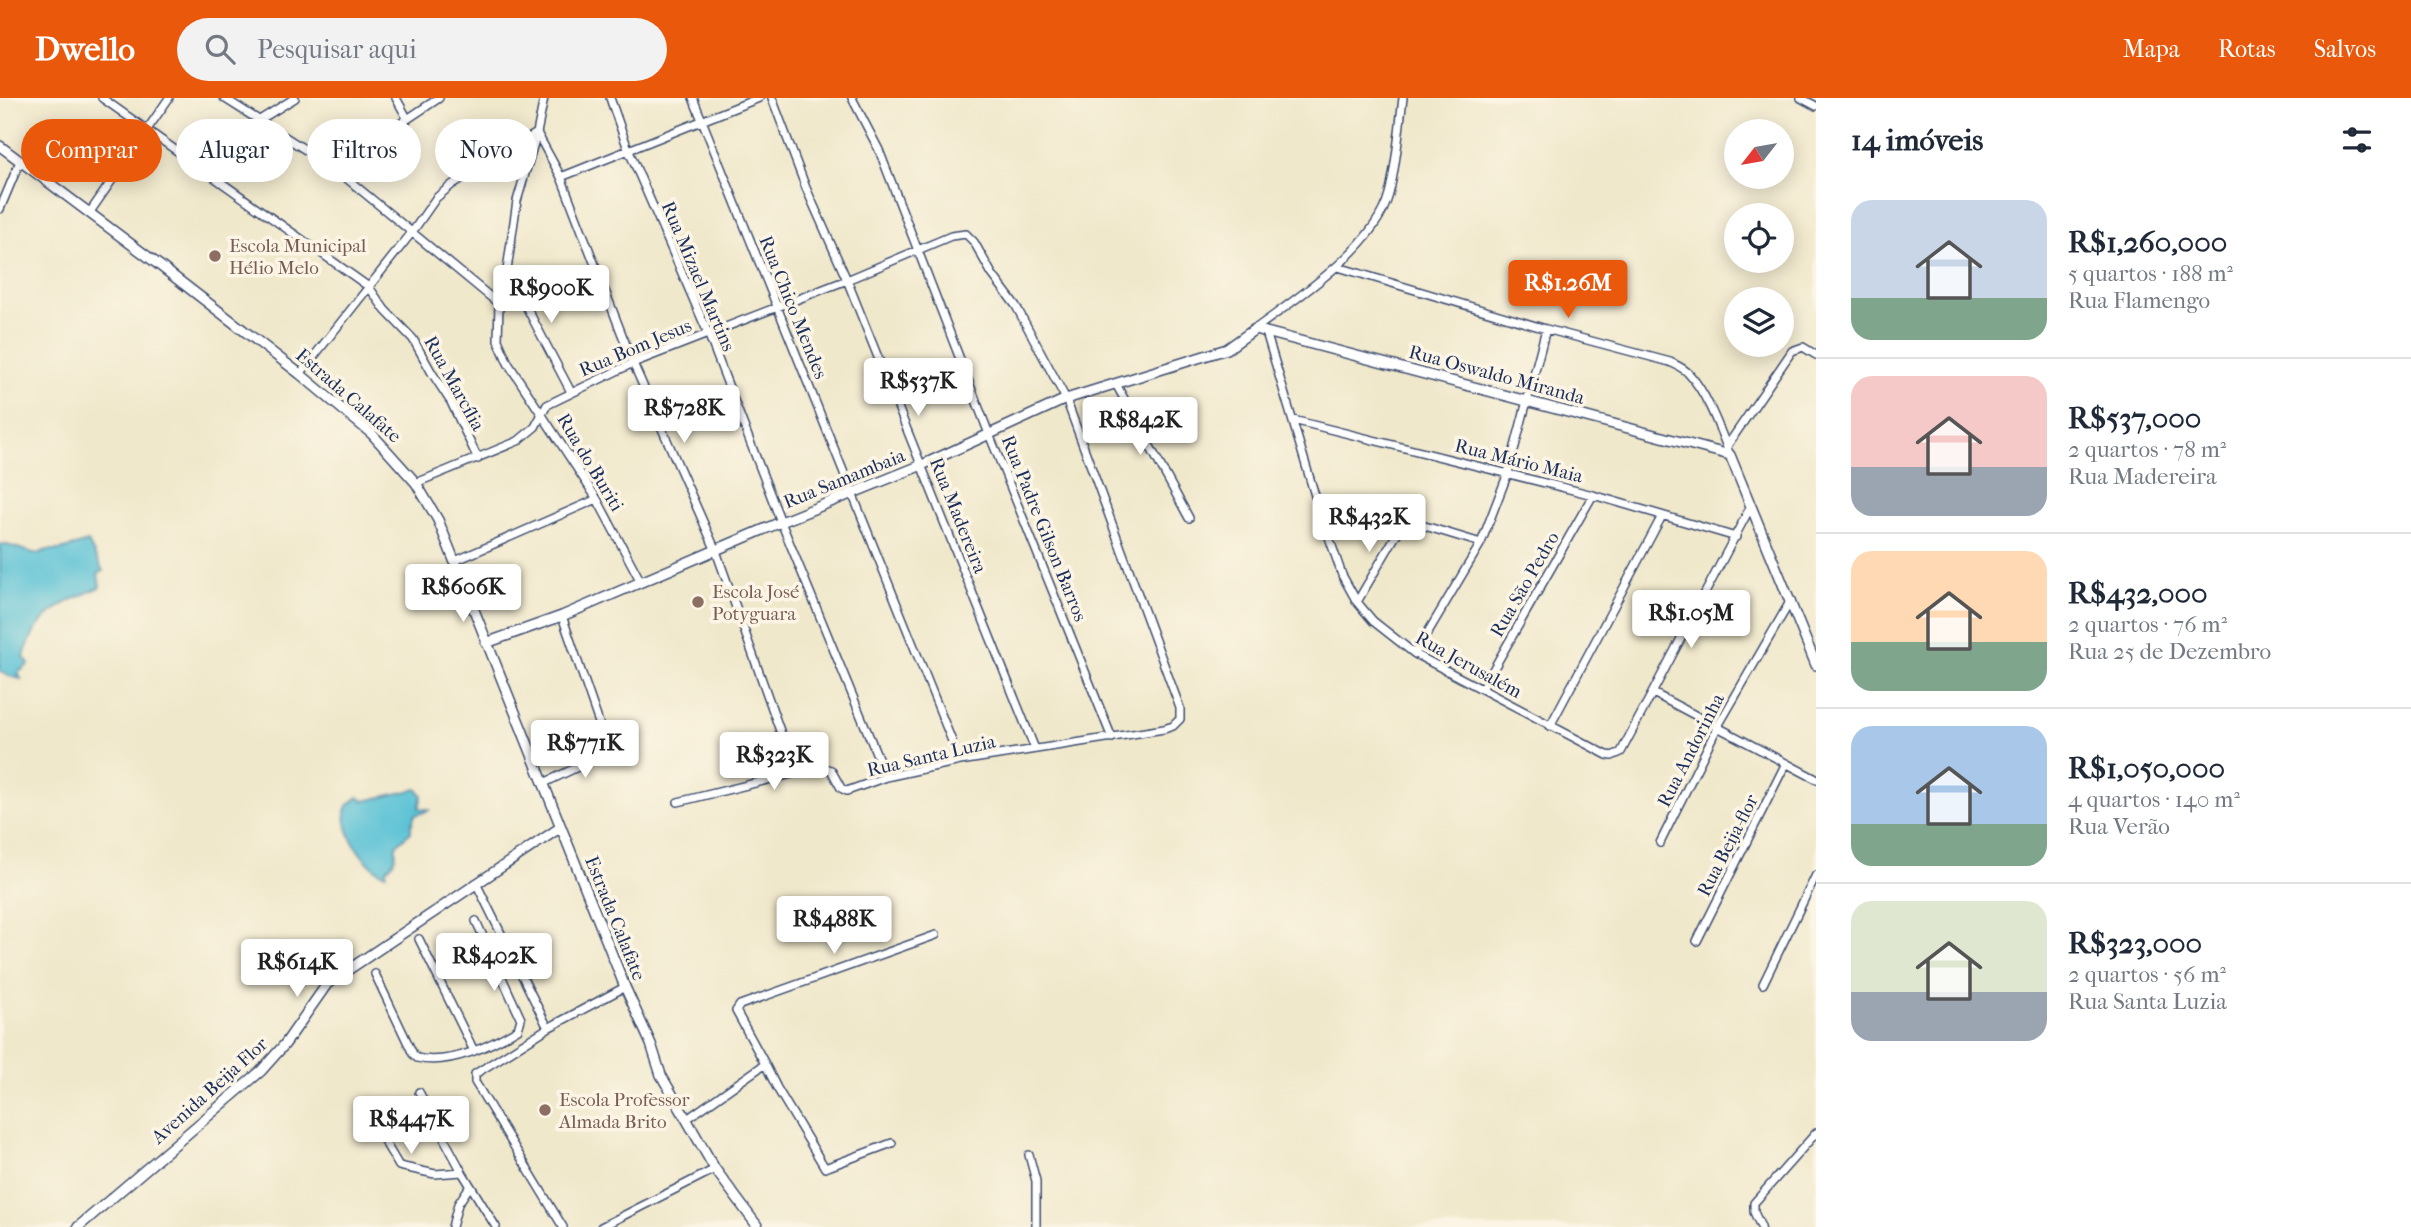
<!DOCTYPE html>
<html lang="pt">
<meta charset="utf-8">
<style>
:root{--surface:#fff;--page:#f2f2f3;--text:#1f2937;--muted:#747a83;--line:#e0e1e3;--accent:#ea580c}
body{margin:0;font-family:"IM FELL French Canon",serif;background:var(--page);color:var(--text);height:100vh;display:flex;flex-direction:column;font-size:26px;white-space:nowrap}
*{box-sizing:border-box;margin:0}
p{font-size:23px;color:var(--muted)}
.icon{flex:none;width:38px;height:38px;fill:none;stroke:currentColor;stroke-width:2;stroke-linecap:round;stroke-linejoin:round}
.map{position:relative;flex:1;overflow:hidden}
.panel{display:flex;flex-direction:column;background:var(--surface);width:595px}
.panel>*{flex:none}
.hud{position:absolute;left:21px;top:21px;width:665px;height:63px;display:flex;gap:14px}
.needle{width:46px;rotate:239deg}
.controls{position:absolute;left:1724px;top:21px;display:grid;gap:14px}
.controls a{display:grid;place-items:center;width:70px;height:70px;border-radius:50%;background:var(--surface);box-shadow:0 4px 18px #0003;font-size:35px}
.price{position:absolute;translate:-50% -60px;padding:0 16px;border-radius:7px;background:#fff;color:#222;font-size:23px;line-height:46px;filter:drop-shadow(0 2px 4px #0008)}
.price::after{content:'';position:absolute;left:50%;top:42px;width:21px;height:16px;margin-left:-10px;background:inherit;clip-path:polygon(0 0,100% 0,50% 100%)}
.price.on{background:var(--accent);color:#fff}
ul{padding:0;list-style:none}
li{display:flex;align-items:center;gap:21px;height:175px;padding:0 35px}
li+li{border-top:2px solid var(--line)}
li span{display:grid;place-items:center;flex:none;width:196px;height:140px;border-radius:21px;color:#555}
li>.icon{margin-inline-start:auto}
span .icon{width:84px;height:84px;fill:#fffc;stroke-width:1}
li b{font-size:30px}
h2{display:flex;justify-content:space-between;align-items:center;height:84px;padding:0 35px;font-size:30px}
.tag{padding:0 24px;border-radius:32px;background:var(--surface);box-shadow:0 4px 18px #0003;font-size:24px;line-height:63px}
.tag.on{background:var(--accent);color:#fff}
header{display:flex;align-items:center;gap:42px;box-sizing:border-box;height:98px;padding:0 35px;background:var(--accent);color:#fff}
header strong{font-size:33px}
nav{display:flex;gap:38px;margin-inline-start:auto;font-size:24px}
.search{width:490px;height:63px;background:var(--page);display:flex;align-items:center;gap:18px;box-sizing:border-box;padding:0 24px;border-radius:38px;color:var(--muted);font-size:26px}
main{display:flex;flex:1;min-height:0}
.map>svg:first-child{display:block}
.water{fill:#59c1d5;stroke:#3a789a;stroke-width:2}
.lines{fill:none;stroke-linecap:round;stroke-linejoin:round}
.minor-casing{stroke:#3b4b6e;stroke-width:10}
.tertiary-casing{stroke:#3b4b6e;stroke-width:12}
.minor{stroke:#fff;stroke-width:7}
.tertiary{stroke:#fff;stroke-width:9}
.education-dot{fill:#8d6e63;stroke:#fcf5e5;stroke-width:2.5}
.labels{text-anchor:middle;stroke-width:7;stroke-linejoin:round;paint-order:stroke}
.education-label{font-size:19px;fill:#785e54;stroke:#fcf5e5;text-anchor:start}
.street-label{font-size:19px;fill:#1b2f5e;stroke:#fcf5e5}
</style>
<header>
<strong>Dwello</strong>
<div class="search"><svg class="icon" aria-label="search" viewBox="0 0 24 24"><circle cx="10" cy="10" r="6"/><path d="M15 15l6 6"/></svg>Pesquisar aqui</div>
<nav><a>Mapa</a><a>Rotas</a><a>Salvos</a></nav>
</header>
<main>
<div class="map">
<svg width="1816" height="1129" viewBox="0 0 1816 1129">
<rect width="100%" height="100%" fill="#fcf5e5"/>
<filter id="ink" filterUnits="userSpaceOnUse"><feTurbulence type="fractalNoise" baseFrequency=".0143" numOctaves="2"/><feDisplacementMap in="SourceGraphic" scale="14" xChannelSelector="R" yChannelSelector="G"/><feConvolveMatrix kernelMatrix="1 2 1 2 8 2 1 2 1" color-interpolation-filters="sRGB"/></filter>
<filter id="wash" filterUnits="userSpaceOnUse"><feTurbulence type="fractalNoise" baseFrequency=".00686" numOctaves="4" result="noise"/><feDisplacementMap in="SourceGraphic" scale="28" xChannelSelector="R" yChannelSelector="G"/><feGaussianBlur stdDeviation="1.57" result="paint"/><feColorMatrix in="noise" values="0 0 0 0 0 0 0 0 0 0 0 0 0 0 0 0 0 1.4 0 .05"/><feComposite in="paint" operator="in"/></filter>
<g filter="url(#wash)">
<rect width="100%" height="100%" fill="#f0e8cb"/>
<path class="water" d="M88,444L103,473L98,476L100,489C62,506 36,515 24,559L29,566L18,575L21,581L9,578L0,573V447L4,446L37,456L47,452H61Z
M417,691L422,697L419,710L430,712L415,717L411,728V734L396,747C396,758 396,764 386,771V776C366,771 335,727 349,706C350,706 357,700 358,699L364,703Z"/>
</g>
<g filter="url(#ink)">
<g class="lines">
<defs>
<path id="minor" d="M102,0L369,189L385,212L413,241L432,275L451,304L478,361
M224,0L334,70L499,206
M396,0L407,20
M544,0L537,35L517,103L507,172L499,206L498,242L508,265L597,401L641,484
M610,0L628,51L708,235L781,424L886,679
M693,0L960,663
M772,0L806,90L847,182L1035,651
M852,0L879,52L989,336L1112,640
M1801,0L1816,8
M258,23L295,0
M334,70L439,0
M561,79L759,0
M0,111L20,63
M90,114L169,0
M1338,169L1546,231L1670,264C1676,267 1684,270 1689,276C1707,295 1720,332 1730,357
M507,172L571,294
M1255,231C1298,199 1375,150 1389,96C1397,65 1399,31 1403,0
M1266,234L1316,401L1342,477L1357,504L1373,523L1415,556L1607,657L1612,658L1621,654L1751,408
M300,276L413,133L436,100L453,86L537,35L561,79L633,265L716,453L795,675
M1116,286L1189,420
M1293,322L1593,397L1736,439
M1727,348L1792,253L1803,249L1816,257
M416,385L518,343L535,329L547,307L633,265L847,182L951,138L966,136L974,144L992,176L1016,208L1066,301L1180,610V621L1173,628L1164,631L960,663L886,679L847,693L841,690L831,672L820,669L678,704
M1316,401L1405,422L1481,445
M455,463L597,401
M1357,504L1405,422
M1415,556L1481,445L1508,375L1546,231
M1482,591L1593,397
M1653,595L1816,681
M1550,628L1662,418
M544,685L611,653L607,648L562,518
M1660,745L1718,628L1791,502
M476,785L548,930
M419,841L474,953
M1697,843L1786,665
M375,876L413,956L417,960C450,968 490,948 518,931L521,921L476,823
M1763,886L1816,777
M765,966L777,990L825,1070L892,1045
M419,994L462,1074L496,1129
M687,1021L765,966L736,913L740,907L936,837
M373,1024L399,1068L435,1076L462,1074
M1029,1057L1036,1083V1129
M452,1129L458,1106L470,1088
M563,1129L475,984V976L548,930L625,889
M601,1129L715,1071
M1761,1129L1754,1114V1105L1816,1035"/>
<path id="tertiary" d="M0,48L159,167L300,276L372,336L416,385L438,422L625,889L651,946L661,977L715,1071L758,1129
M486,545L562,518L781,424L922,367L1066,301L1227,251L1255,231L1730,357L1816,567
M78,1129L261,973L285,946L327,886L561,729"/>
</defs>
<use href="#minor" class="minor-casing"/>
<use href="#tertiary" class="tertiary-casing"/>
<use href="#minor" class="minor"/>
<use href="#tertiary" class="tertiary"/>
</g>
</g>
<g class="education-dot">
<circle cx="215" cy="158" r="7"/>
<circle cx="698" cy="504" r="7"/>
<circle cx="545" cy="1012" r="7"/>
</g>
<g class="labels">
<g class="education-label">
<text x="229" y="154">Escola Municipal<tspan x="229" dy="22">Hélio Melo</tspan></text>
<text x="712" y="500">Escola José<tspan x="712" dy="22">Potyguara</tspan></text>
<text x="559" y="1008">Escola Professor<tspan x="559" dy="22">Almada Brito</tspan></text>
</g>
<g class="street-label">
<text transform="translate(699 178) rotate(67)" y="7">Rua Mizael Martins</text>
<text transform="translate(794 209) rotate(68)" y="7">Rua Chico Mendes</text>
<text transform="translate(635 249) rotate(-23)" y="7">Rua Bom Jesus</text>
<text transform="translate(1497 276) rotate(15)" y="7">Rua Oswaldo Miranda</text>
<text transform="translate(455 285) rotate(61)" y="7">Rua Marcília</text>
<text transform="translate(349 297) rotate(41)" y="7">Estrada Calafate</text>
<text transform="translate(1519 362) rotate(14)" y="7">Rua Mário Maia</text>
<text transform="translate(591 364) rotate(59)" y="7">Rua do Buriti</text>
<text transform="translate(844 380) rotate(-22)" y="7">Rua Samambaia</text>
<text transform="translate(959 417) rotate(68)" y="7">Rua Madereira</text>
<text transform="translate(1045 430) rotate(68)" y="7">Rua Padre Gilson Barros</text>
<text transform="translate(1524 486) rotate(-60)" y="7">Rua São Pedro</text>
<text transform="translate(1469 566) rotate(29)" y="7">Rua Jerusalém</text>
<text transform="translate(1690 652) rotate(-63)" y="7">Rua Andorinha</text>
<text transform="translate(931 657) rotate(-13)" y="7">Rua Santa Luzia</text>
<text transform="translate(1727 747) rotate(-63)" y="7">Rua Beija-flor</text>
<text transform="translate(616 820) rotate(68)" y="7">Estrada Calafate</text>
<text transform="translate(209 992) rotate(-42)" y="7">Avenida Beija Flor</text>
</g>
</g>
</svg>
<div class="controls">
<a><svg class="needle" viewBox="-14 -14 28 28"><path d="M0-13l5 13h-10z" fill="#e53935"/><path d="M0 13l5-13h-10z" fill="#747a83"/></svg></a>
<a><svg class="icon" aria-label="locate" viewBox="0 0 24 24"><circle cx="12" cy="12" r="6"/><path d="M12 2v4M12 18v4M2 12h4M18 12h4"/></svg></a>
<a><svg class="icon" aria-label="layers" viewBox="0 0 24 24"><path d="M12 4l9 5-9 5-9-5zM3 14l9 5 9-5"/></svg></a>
</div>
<b class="price on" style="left:1568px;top:222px">R$1.26M</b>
<b class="price" style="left:551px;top:227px">R$900K</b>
<b class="price" style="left:918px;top:320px">R$537K</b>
<b class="price" style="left:684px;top:347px">R$728K</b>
<b class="price" style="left:1140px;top:359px">R$842K</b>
<b class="price" style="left:1369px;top:456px">R$432K</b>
<b class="price" style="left:463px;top:526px">R$606K</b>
<b class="price" style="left:1691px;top:552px">R$1.05M</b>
<b class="price" style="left:585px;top:682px">R$771K</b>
<b class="price" style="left:774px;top:694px">R$323K</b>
<b class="price" style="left:834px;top:858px">R$488K</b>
<b class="price" style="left:494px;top:895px">R$402K</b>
<b class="price" style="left:297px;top:901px">R$614K</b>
<b class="price" style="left:411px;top:1058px">R$447K</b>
<div class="hud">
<a class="tag on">Comprar</a>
<a class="tag">Alugar</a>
<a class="tag">Filtros</a>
<a class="tag">Novo</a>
</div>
</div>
<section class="panel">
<h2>14 imóveis<svg class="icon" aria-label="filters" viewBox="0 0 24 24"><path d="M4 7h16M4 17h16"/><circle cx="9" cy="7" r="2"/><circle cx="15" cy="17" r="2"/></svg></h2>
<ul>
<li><span style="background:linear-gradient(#c9d6e8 70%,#7fa58c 0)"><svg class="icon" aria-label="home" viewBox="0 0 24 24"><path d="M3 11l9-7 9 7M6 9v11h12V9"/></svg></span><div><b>R$1,260,000</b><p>5 quartos · 188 m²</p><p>Rua Flamengo</p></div></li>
<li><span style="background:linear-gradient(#f6c9c9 65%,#9aa5b1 0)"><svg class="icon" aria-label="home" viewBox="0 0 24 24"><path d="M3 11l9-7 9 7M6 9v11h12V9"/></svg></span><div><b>R$537,000</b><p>2 quartos · 78 m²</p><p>Rua Madereira</p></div></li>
<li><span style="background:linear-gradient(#ffd9b3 65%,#7fa58c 0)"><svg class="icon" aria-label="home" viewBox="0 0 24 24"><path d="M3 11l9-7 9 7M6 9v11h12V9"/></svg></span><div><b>R$432,000</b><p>2 quartos · 76 m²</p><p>Rua 25 de Dezembro</p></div></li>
<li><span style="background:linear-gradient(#a9c7e8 70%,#7fa58c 0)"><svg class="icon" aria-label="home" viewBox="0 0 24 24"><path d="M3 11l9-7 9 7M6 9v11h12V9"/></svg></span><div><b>R$1,050,000</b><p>4 quartos · 140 m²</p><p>Rua Verão</p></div></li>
<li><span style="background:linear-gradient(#dfe7d0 65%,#9aa5b1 0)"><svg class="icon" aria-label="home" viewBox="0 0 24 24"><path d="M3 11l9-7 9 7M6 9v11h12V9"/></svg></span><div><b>R$323,000</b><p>2 quartos · 56 m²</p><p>Rua Santa Luzia</p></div></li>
</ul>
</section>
</main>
